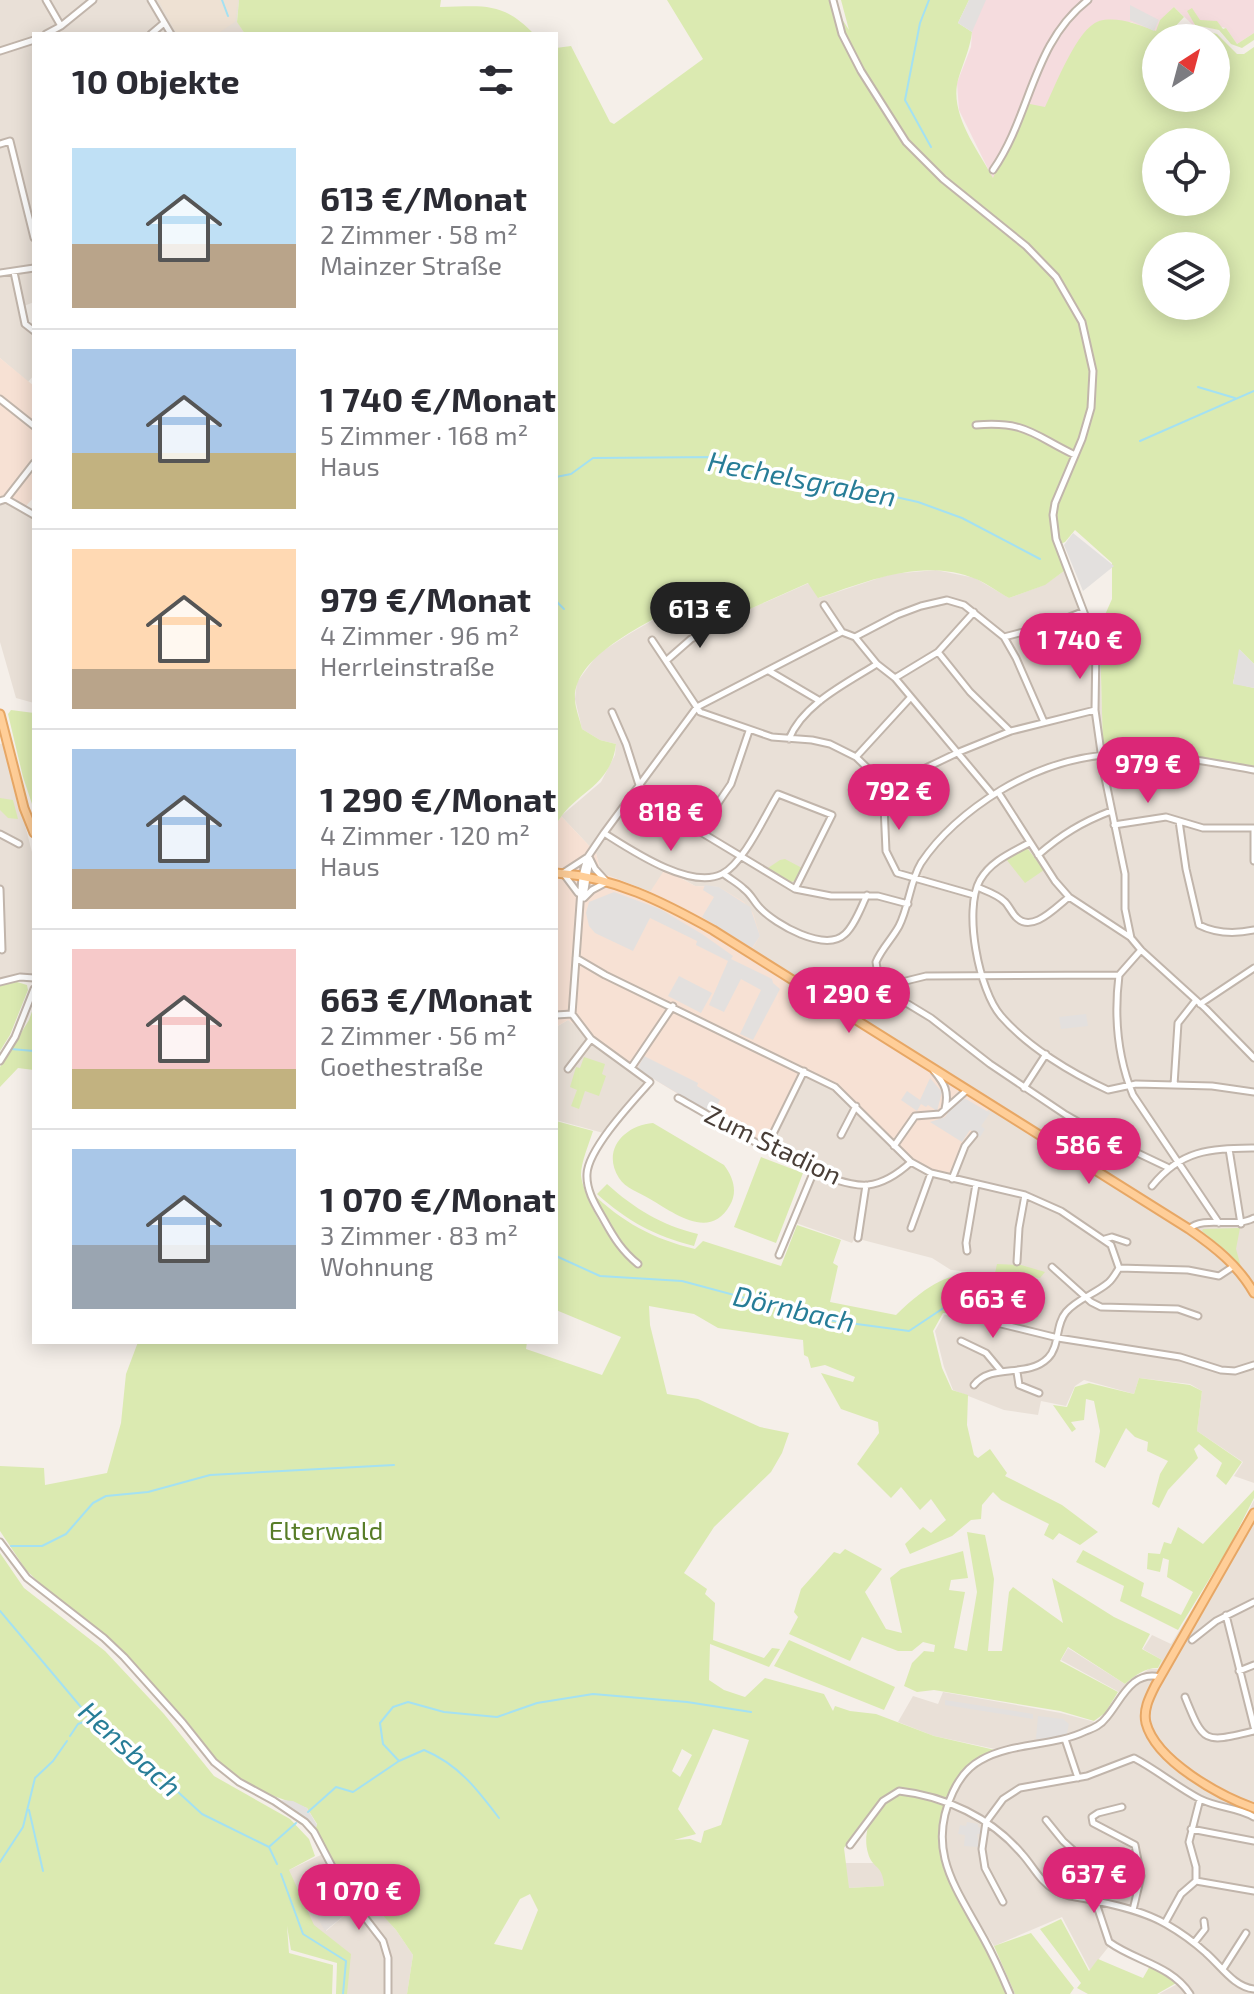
<!DOCTYPE html>
<html lang="de">
<meta charset="utf-8">
<style>
:root{--surface:#fff;--page:#f2f2f3;--text:#2b2b33;--muted:#7c7c81;--line:#e1e1e2;--accent:#db2777}
body{margin:0;font-family:"Exo 2",sans-serif;background:var(--page);color:var(--text);height:100vh;display:flex;flex-direction:column;font-size:30px;white-space:nowrap}
*{box-sizing:border-box;margin:0}
p{font-size:26px;color:var(--muted)}
.icon{flex:none;width:44px;height:44px;fill:none;stroke:currentColor;stroke-width:2;stroke-linecap:round;stroke-linejoin:round}
.map{position:relative;flex:1;overflow:hidden}
.drawer{position:absolute;left:32px;top:32px;width:526px;height:1312px;display:flex;flex-direction:column;background:var(--surface);border-radius:0px;box-shadow:0 4px 20px #0003}
.drawer>*{flex:none}
.needle{width:52px;rotate:36deg}
.buttons{position:absolute;left:1142px;top:24px;display:grid;gap:16px}
.buttons a{display:grid;place-items:center;width:88px;height:88px;border-radius:50%;background:var(--surface);box-shadow:0 4px 20px #0003;font-size:40px}
.price{position:absolute;translate:-50% -68px;padding:0 18px;border-radius:28px;background:var(--accent);color:#fff;font-size:26px;line-height:52px;filter:drop-shadow(0 2px 4px #0008)}
.price::after{content:'';position:absolute;left:50%;top:48px;width:24px;height:18px;margin-left:-12px;background:inherit;clip-path:polygon(0 0,100% 0,50% 100%)}
.price.on{background:#222;color:#fff}
ul{padding:0;list-style:none}
li{display:flex;align-items:center;gap:24px;height:200px;padding:0 40px}
li+li{border-top:2px solid var(--line)}
li span{display:grid;place-items:center;flex:none;width:224px;height:160px;border-radius:0px;color:#555}
li>.icon{margin-inline-start:auto}
span .icon{width:96px;height:96px;fill:#fffc;stroke-width:1}
li b{font-size:34px}
h2{display:flex;justify-content:space-between;align-items:center;height:96px;padding:0 40px;font-size:34px}
.map>svg:first-child{display:block}
.residential{fill:#e9e0d7}
.commercial{fill:#f7e1d4}
.industrial{fill:#e4deda}
.education{fill:#eee1d3}
.medical{fill:#f5dcde}
.green{fill:#dbeab1;fill-rule:evenodd}
.parking{fill:#e3e0de}
.lines{fill:none;stroke-linecap:round;stroke-linejoin:round}
.stream{stroke:#a4e1f2;stroke-width:2}
.minor-casing{stroke:#c1b5ab;stroke-width:9}
.major-casing{stroke:#e7a765;stroke-width:11}
.minor{stroke:#fff;stroke-width:5}
.major{stroke:#ffce98;stroke-width:7}
.labels{text-anchor:middle;stroke-width:7;stroke-linejoin:round;paint-order:stroke}
.street-label{font-size:26px;fill:#493e37;stroke:#fff}
.park-label{font-size:26px;fill:#587d28;stroke:#fff}
.water-label{font-size:28px;font-style:italic;fill:#277d97;stroke:#fff}
</style>
<div class="map">
<svg width="1254" height="1994" viewBox="0 0 1254 1994">
<rect width="100%" height="100%" fill="#f5efe9"/>
<path class="residential" d="M0,0H239L237,21L245,34H34V302L19,308L22,325L34,335V375L28,382L0,358Z
M15,500L34,512V703L16,698L0,642V503Z
M936,570L975,578L1009,598L1044,585L1064,571L1072,591L1100,639L1103,750L1169,753L1254,766V1483L1234,1476L1243,1462L1197,1431L1202,1391L1190,1384L1139,1378L1134,1394L1084,1380L1075,1386L1066,1406L1041,1401L1038,1415L1004,1410L953,1390L944,1367L935,1331L944,1315L1011,1313L1038,1303L1035,1278L951,1270L932,1258L855,1238L852,1243L793,1222L814,1171L766,1148L749,953L719,887L695,886L666,869L651,892L607,875L600,869L596,853L561,816L601,782L615,755L616,744L600,740L582,729L575,699L577,682L598,654L629,634L667,612L680,615L697,607L721,602L732,617L809,583L819,598L891,574Z
M4,743L34,860V960L33,976L17,975L0,980V744Z
M568,1020L650,1082L607,1134L556,1120V1027Z
M1254,1500V1994H1159L1181,1982L1110,1945L1090,1970L1062,1917L994,1946L958,1888L949,1869L944,1841L951,1802L958,1786L977,1766L998,1755L995,1749L934,1736L898,1722L913,1696L938,1704L943,1692L1061,1713L1095,1722L1106,1714L1119,1692L1061,1660L1068,1648L1125,1684L1149,1669H1158L1162,1660L1143,1649L1152,1635L1171,1644L1230,1548Z
M325,1853L335,1873L326,1931L356,1906L373,1905L396,1930L413,1955L407,1994H336L341,1961L300,1940L289,1870Z
M845,1863H874L883,1873L884,1886L848,1888Z"/>
<path class="commercial" d="M0,358L34,386V497L26,506L10,496L0,498Z
M561,816L596,853L600,869L607,875L650,892L665,869L695,886L719,887L744,902L753,913L760,936L750,953L990,1106L952,1178L932,1172L911,1162L846,1095L804,1072L766,1148L652,1078L568,1020L556,1027V825Z"/>
<path class="industrial" d="M335,1873L356,1906L325,1931L302,1891Z"/>
<path class="education" d="M158,0H238L235,22L217,34H177Z"/>
<path class="medical" d="M969,0H1254V33L1237,44L1226,28L1193,20L1196,28L1174,7L1156,32L1131,22L1099,21L1067,62L1045,108L993,179L959,110L957,83L971,47L972,32Z"/>
<path class="green" d="M239,0H441L440,7C484,6 502,1 534,34H245L237,22Z
M667,0H830L849,30L841,0H969L958,23L972,32C970,49 963,63 958,80C949,114 978,150 993,178L1025,103L1045,107C1055,87 1077,28 1099,21C1118,16 1139,25 1156,31L1160,20L1174,7L1184,17L1172,30L1180,38H1156V98H1216V38H1186L1196,28L1217,34L1237,54H1244L1254,47V664L1240,650L1233,683L1254,688V766L1169,753L1106,752L1103,750L1100,639L1104,617L1112,599V563L1075,530L1065,542L1056,546L1064,571L1045,585L1009,598C998,592 988,584 976,579C924,557 868,581 818,598L808,583L732,617L721,603L697,607L680,616L666,612C637,629 573,659 575,699C575,708 580,720 582,729L600,740L616,744C611,788 573,792 556,825V48L571,46L610,122L614,124L703,59ZM1156,142H1216V202H1156ZM1156,246H1216V306H1156Z
M1192,8L1200,20L1217,21L1223,29L1226,28L1237,44L1254,33V40L1242,48L1231,44L1219,30L1195,25L1187,11Z
M11,710L34,713V810L23,777L8,714Z
M0,798L13,800L18,819L8,818L0,810Z
M1027,848L1044,870L1025,883L1006,859Z
M785,859L802,868L795,881L791,882L768,868L780,860Z
M17,982L27,985L28,990L10,1035L0,1051V984Z
M34,1006V1070L18,1068L0,1087V1067L29,1020Z
M584,1057L605,1064L602,1074L606,1076L599,1096L585,1091L579,1109L571,1106L577,1090L570,1087L576,1067L580,1068Z
M556,1121L593,1131C589,1144 581,1162 581,1175C583,1196 609,1243 625,1253L591,1192C622,1222 653,1239 695,1249L703,1241L781,1266L797,1225L841,1240L833,1263L838,1266L830,1302L896,1315C949,1264 965,1272 1034,1278L1037,1303L1010,1312L943,1313L933,1331L942,1368L952,1390L968,1395L967,1425L974,1455L978,1458L990,1449L1007,1473L1005,1476L1062,1505L1098,1532L1080,1545L1059,1533L1053,1540L1044,1535L1049,1524L1001,1500L993,1492L982,1505L981,1519L971,1520L952,1536L910,1554L905,1544L923,1527L931,1533L946,1520L931,1499L920,1510L901,1487L891,1498L857,1464L879,1433L878,1422L841,1409L821,1373L853,1382L855,1377L825,1365L811,1368L808,1357L804,1355L803,1340L718,1328L694,1314L649,1306L650,1325L667,1394L698,1399L760,1427L789,1433L782,1453L771,1472L714,1527L684,1573L707,1589L705,1594L715,1603L713,1640L764,1658L772,1648L780,1649L769,1667L710,1644L709,1680L724,1690L745,1697L765,1678L824,1694L833,1711L835,1706L850,1711L876,1714L934,1736L995,1750C968,1765 960,1771 947,1800C935,1796 921,1789 909,1789C880,1787 860,1828 844,1848L849,1888L884,1886C883,1864 872,1869 868,1853C861,1831 875,1797 901,1794C916,1792 931,1799 944,1805L940,1831L944,1869L982,1939L1008,1994H407L413,1955L396,1930L373,1905L361,1912L356,1906L315,1830L317,1824L307,1808L271,1795L244,1781L218,1761L186,1720L121,1649L45,1588L26,1570L0,1531V1466L44,1468L45,1485L107,1473L121,1423L126,1374L138,1342H527L526,1349L602,1375L621,1337L556,1310ZM713,1729L749,1740L721,1825L704,1831L701,1843L690,1839L674,1840L696,1834L678,1809ZM682,1749L692,1755L680,1777L672,1771ZM530,1894L538,1910L522,1950L494,1944L520,1899Z
M653,1123L724,1165C733,1177 738,1191 730,1205C710,1241 674,1213 650,1199C640,1193 625,1188 619,1178C601,1150 625,1125 653,1123Z
M761,1157L803,1173L776,1243L734,1227Z
M607,1184C635,1209 661,1225 698,1234L694,1246C655,1236 627,1221 597,1194Z
M1240,1228L1236,1249L1241,1267L1229,1253L1202,1231L1203,1229Z
M997,1264L1021,1265L1045,1272L1040,1278L995,1273Z
M1139,1378L1190,1385L1202,1391L1197,1431L1242,1462L1226,1485L1216,1476L1222,1463L1199,1444L1194,1449L1198,1458L1168,1490L1159,1508L1152,1504L1160,1474L1168,1461L1147,1451L1148,1442L1135,1437L1126,1428L1105,1468L1095,1462L1100,1431L1094,1401L1086,1399L1084,1420L1071,1422L1076,1429L1072,1432L1053,1405L1067,1407L1075,1387L1089,1383L1134,1394Z
M1254,1490V1498L1229,1547L1178,1630L1120,1601L1124,1586L1076,1562L1083,1550L1144,1583L1141,1596L1181,1615L1193,1592L1167,1577L1169,1560L1163,1558L1160,1572L1147,1569L1148,1553L1160,1554L1164,1542L1171,1544L1178,1527L1203,1544Z
M967,1532L985,1535L994,1579L988,1651H1002L1009,1592L1013,1587L1063,1623L1052,1578L1114,1617L1150,1634L1142,1649L1162,1660L1158,1668C1144,1668 1136,1675 1125,1684L1068,1647L1060,1661L1118,1692L1105,1713L1094,1721L1060,1711L934,1690L917,1692L904,1686L912,1663L924,1651L934,1652L935,1645L923,1642L912,1651H898L862,1637L850,1661L789,1634L798,1617L794,1612L801,1589L834,1552L840,1554L845,1549L882,1569L865,1592L886,1629L902,1633L890,1578L901,1569L963,1551L968,1578L951,1580L949,1590L965,1592L954,1648L967,1651L977,1592Z
M0,1553L24,1588L105,1651L164,1714L214,1776L290,1819L309,1839L315,1856L289,1870L314,1925L351,1954L347,1994H336L337,1963L291,1950L287,1926L289,1953L333,1965L332,1994H0Z
M789,1640L895,1687L884,1710L774,1666Z
M1061,1919L1089,1971L1098,1959L1143,1978L1151,1964L1178,1982L1157,1994H1088L1077,1988L1081,1983L1040,1929Z
M1031,1933L1074,1988L1070,1994H1015L994,1946Z"/>
<path class="parking" d="M969,0H986L972,32L958,23Z
M1130,5L1159,20L1154,31L1130,20Z
M1073,533L1114,566L1083,591L1064,545Z
M1239,649L1254,664V688L1233,684Z
M705,885L719,887L750,907L760,936L752,948L702,917L714,897L703,890Z
M614,892L660,909L702,934L733,956L731,959L772,979L773,983L780,989L753,1040L740,1034L761,990L741,979L724,1012L709,1005L728,961L696,945L697,941L650,918L633,951L595,933L589,926L586,913L589,902Z
M679,976L712,993L701,1013L668,996Z
M1086,1014L1088,1026L1061,1029L1059,1017Z
M644,1056L698,1083L697,1086L720,1100L712,1114L637,1069Z
M930,1078L942,1092L937,1111L928,1105L926,1107L921,1104L917,1111L901,1100L907,1091L920,1100Z
M958,1099H966L990,1113L981,1126L985,1129L980,1137L970,1130L962,1142L930,1122L945,1117Z
M945,1700L1033,1714V1719L945,1705Z
M1038,1716L1063,1719L1069,1724L1066,1737L1036,1739Z
M281,1800L293,1801L307,1808L317,1825L315,1830L306,1819Z
M967,1822L978,1824V1827L982,1828L981,1834H977L979,1847L964,1846L965,1835L958,1834L960,1825L966,1826Z"/>
<g class="lines">
<path class="stream" d="M222,0L228,16
M929,0L920,23L905,100L931,147
M1198,387L1235,398
M1140,441L1254,391
M556,477L571,474L593,458L716,457L918,502L962,518L1040,559
M556,601L564,609
M11,1049L34,1051
M556,1256L600,1276L682,1281L827,1320L909,1331L963,1295L1026,1299
M11,1546H42L66,1534L93,1503L106,1496L148,1492L210,1475L394,1465
M0,1611L91,1719L141,1758L202,1814L269,1847L277,1864
M70,1736L78,1724L89,1720
M399,1761L424,1750C458,1764 477,1789 499,1818
M29,1810L43,1871
M308,1812L336,1787L353,1792L399,1761L383,1744L380,1723L393,1707L408,1702L444,1712L497,1717L537,1703L593,1694L687,1702L751,1712
M270,1846L296,1823
M0,1862L23,1827L35,1778L53,1761L67,1741
M281,1874L303,1934L346,1961L343,1994"/>
<defs>
<path id="minor" d="M46,0L61,26
M151,0L171,34
M833,0L842,34L861,71L906,142L943,179L1026,246L1056,277L1082,322L1093,371L1091,408L1082,439L1055,503L1053,515L1056,539L1096,644L1095,710L1104,773L1125,874V909L1131,938L1141,950L1206,1009L1254,1058
M46,34L61,26L93,0
M151,34L164,23
M0,51L34,40
M0,144L10,141L34,238
M993,170C1031,116 1032,43 1088,0
M14,272L25,324L34,331
M0,273L34,268
M0,399L34,426
M976,425C1027,421 1033,435 1075,455
M6,499L34,515
M0,501L6,499L34,463
M824,605L842,632L855,637L877,664L895,678L993,795
M855,637L897,615L921,606L947,600L964,605L1004,637L1016,658L1044,722
M1004,637L1047,626L1082,612
M652,640L700,712L772,737L812,740L830,744L856,757L883,783L886,851L897,873L974,895
M938,652L970,692L1010,731
M667,660L691,639L721,624
M769,671L820,701
M895,678L938,652L974,612
M612,712L626,744L639,785L699,831L795,889L831,896H878L908,904
M789,739C803,704 847,683 877,664
M856,757L910,698
M884,788L959,752L1011,731L1095,710
M998,792L1055,881L1069,897L1130,937
M1179,821L1186,869L1199,925C1217,934 1235,934 1254,930
M1114,825L1166,817L1203,828H1254
M699,831L731,784L749,731
M1254,831V861
M604,833C631,850 690,890 722,874C744,863 765,815 778,794L832,815L795,889
M0,834L19,844
M1029,843C1011,853 991,861 980,880C963,910 979,991 1001,1016C1028,1047 1071,1073 1108,1090L1136,1084L1212,1086L1254,1092
M1038,855C1061,835 1082,822 1111,811
M724,874C730,879 738,883 744,889C751,894 754,902 760,908C775,924 825,953 845,934C855,925 861,907 867,895
M977,887C986,891 997,894 1005,902C1009,906 1012,913 1016,917C1032,934 1056,907 1069,897
M0,889L2,950
M578,893L563,873L586,858
M584,896L590,859
M584,898L592,890L607,882L595,869L590,859
M576,958L605,975L835,1087L911,1162L931,1173L1025,1195L1061,1211L1111,1245L1119,1268C1116,1273 1112,1280 1108,1283C1095,1294 1077,1299 1066,1312C1055,1325 1060,1346 1048,1358C1027,1379 992,1362 974,1385
M1119,975C1114,1016 1117,1056 1133,1095L1219,1223
M0,982L20,977L34,978
M880,987L876,962C882,948 892,939 899,926C909,907 910,881 921,863C941,833 970,809 1001,790C1090,737 1158,753 1254,770
M880,987L931,1018L990,1064L1066,1115L1108,1139L1167,1167
M825,1001L926,976L1119,975L1141,950
M1200,1004L1254,968
M556,1015L572,1014
M0,1061L15,1037L34,989
M631,1068L673,1006
M568,1069L591,1039
M934,1071C945,1084 949,1092 945,1109
M1174,1085L1178,1023L1196,1000
M1024,1088L1046,1054
M678,1098C719,1120 824,1189 868,1185C885,1183 899,1173 911,1162
M841,1135L856,1106
M894,1146L915,1116L940,1114L966,1091
M766,1148L804,1071
M1229,1149L1241,1224
M952,1179L965,1146L974,1135
M1152,1186C1182,1149 1210,1149 1254,1148
M911,1228L931,1173
M1189,1229C1204,1215 1235,1229 1254,1218
M858,1238L866,1185
M1105,1239L1112,1237L1127,1242
M967,1251L966,1243L976,1184
M779,1255L814,1171
M1017,1262L1019,1228L1025,1195
M638,1264C622,1251 614,1238 604,1220C596,1206 586,1191 587,1174C588,1149 633,1101 650,1082L591,1039L572,1014L582,876L587,858L604,833L697,707L842,632
M1052,1267L1091,1302L1101,1307L1178,1309L1198,1316
M1119,1268L1188,1270L1219,1276L1234,1266
M1001,1324L1058,1338L1180,1357L1221,1370L1235,1371L1254,1365
M961,1341L986,1353L1001,1371
M1017,1372L1019,1385L1039,1393
M0,1542L27,1578L104,1638L124,1657L183,1723L214,1762L239,1782L274,1801L305,1822L314,1832L346,1893L383,1941L388,1958V1994
M1226,1615L1254,1727
M1192,1640L1216,1621L1254,1602
M1239,1671L1254,1665
M1185,1697C1204,1744 1204,1743 1254,1731
M1065,1739L1078,1778
M1122,1807L1098,1813L1092,1817L1093,1823L1135,1845L1141,1876L1133,1910
M1046,1820L1063,1841L1092,1867L1097,1880L1095,1900L1109,1942C1135,1961 1171,1965 1190,1994
M1191,1829L1254,1841
M850,1845L883,1801L899,1791C945,1796 992,1818 1022,1854C1033,1866 1040,1882 1055,1890C1067,1898 1082,1897 1096,1901C1120,1906 1145,1912 1166,1924C1180,1932 1194,1942 1206,1953C1221,1966 1234,1987 1254,1989
M1196,1881L1254,1891
M1003,1902L985,1868L982,1849L986,1822L1003,1799L1020,1788L1087,1776L1134,1758C1157,1770 1177,1787 1200,1799C1218,1808 1237,1807 1254,1817
M1165,1923L1181,1894L1196,1881V1867L1189,1842L1200,1799
M1194,1943L1205,1929L1204,1921
M1223,1969L1246,1933
M1010,1994C1002,1975 994,1957 984,1939C957,1889 925,1851 953,1792C959,1779 968,1767 981,1760C1012,1742 1053,1747 1086,1731C1094,1728 1101,1725 1106,1718C1121,1701 1131,1670 1160,1677"/>
<path id="major" d="M0,714L24,808L34,833
M556,873C614,877 663,902 713,930L1189,1229C1215,1247 1238,1265 1254,1293
M1254,1513L1155,1686C1149,1698 1143,1710 1146,1723C1156,1761 1220,1796 1254,1808"/>
</defs>
<use href="#minor" class="minor-casing"/>
<use href="#major" class="major-casing"/>
<use href="#minor" class="minor"/>
<use href="#major" class="major"/>
</g>
<g class="labels">
<g class="street-label">
<text transform="translate(773 1145) rotate(26)" y="9">Zum Stadion</text>
</g>
<g class="park-label">
<text x="326" y="1540">Elterwald</text>
</g>
<g class="water-label">
<text transform="translate(802 479) rotate(11)" y="10">Hechelsgraben</text>
<text transform="translate(794 1309) rotate(13)" y="10">Dörnbach</text>
<text transform="translate(130 1749) rotate(42)" y="10">Hensbach</text>
</g>
</g>
</svg>
<div class="buttons">
<a><svg class="needle" viewBox="-14 -14 28 28"><path d="M0-13l5 13h-10z" fill="#e53935"/><path d="M0 13l5-13h-10z" fill="#7c7c81"/></svg></a>
<a><svg class="icon" aria-label="locate" viewBox="0 0 24 24"><circle cx="12" cy="12" r="6"/><path d="M12 2v4M12 18v4M2 12h4M18 12h4"/></svg></a>
<a><svg class="icon" aria-label="layers" viewBox="0 0 24 24"><path d="M12 4l9 5-9 5-9-5zM3 14l9 5 9-5"/></svg></a>
</div>
<b class="price on" style="left:700px;top:650px">613 €</b>
<b class="price" style="left:1080px;top:681px">1 740 €</b>
<b class="price" style="left:1148px;top:805px">979 €</b>
<b class="price" style="left:899px;top:832px">792 €</b>
<b class="price" style="left:671px;top:853px">818 €</b>
<b class="price" style="left:849px;top:1035px">1 290 €</b>
<b class="price" style="left:1089px;top:1186px">586 €</b>
<b class="price" style="left:993px;top:1340px">663 €</b>
<b class="price" style="left:1094px;top:1915px">637 €</b>
<b class="price" style="left:359px;top:1932px">1 070 €</b>
<section class="drawer">
<h2>10 Objekte<svg class="icon" aria-label="filters" viewBox="0 0 24 24"><path d="M4 7h16M4 17h16"/><circle cx="9" cy="7" r="2"/><circle cx="15" cy="17" r="2"/></svg></h2>
<ul>
<li><span style="background:linear-gradient(#bfe0f5 60%,#b9a48a 0)"><svg class="icon" aria-label="home" viewBox="0 0 24 24"><path d="M3 11l9-7 9 7M6 9v11h12V9"/></svg></span><div><b>613 €/Monat</b><p>2 Zimmer · 58 m²</p><p>Mainzer Straße</p></div></li>
<li><span style="background:linear-gradient(#a9c7e8 65%,#c2b280 0)"><svg class="icon" aria-label="home" viewBox="0 0 24 24"><path d="M3 11l9-7 9 7M6 9v11h12V9"/></svg></span><div><b>1 740 €/Monat</b><p>5 Zimmer · 168 m²</p><p>Haus</p></div></li>
<li><span style="background:linear-gradient(#ffd9b3 75%,#b9a48a 0)"><svg class="icon" aria-label="home" viewBox="0 0 24 24"><path d="M3 11l9-7 9 7M6 9v11h12V9"/></svg></span><div><b>979 €/Monat</b><p>4 Zimmer · 96 m²</p><p>Herrleinstraße</p></div></li>
<li><span style="background:linear-gradient(#a9c7e8 75%,#b9a48a 0)"><svg class="icon" aria-label="home" viewBox="0 0 24 24"><path d="M3 11l9-7 9 7M6 9v11h12V9"/></svg></span><div><b>1 290 €/Monat</b><p>4 Zimmer · 120 m²</p><p>Haus</p></div></li>
<li><span style="background:linear-gradient(#f6c9c9 75%,#c2b280 0)"><svg class="icon" aria-label="home" viewBox="0 0 24 24"><path d="M3 11l9-7 9 7M6 9v11h12V9"/></svg></span><div><b>663 €/Monat</b><p>2 Zimmer · 56 m²</p><p>Goethestraße</p></div></li>
<li><span style="background:linear-gradient(#a9c7e8 60%,#9aa5b1 0)"><svg class="icon" aria-label="home" viewBox="0 0 24 24"><path d="M3 11l9-7 9 7M6 9v11h12V9"/></svg></span><div><b>1 070 €/Monat</b><p>3 Zimmer · 83 m²</p><p>Wohnung</p></div></li>
</ul>
</section>
</div>
